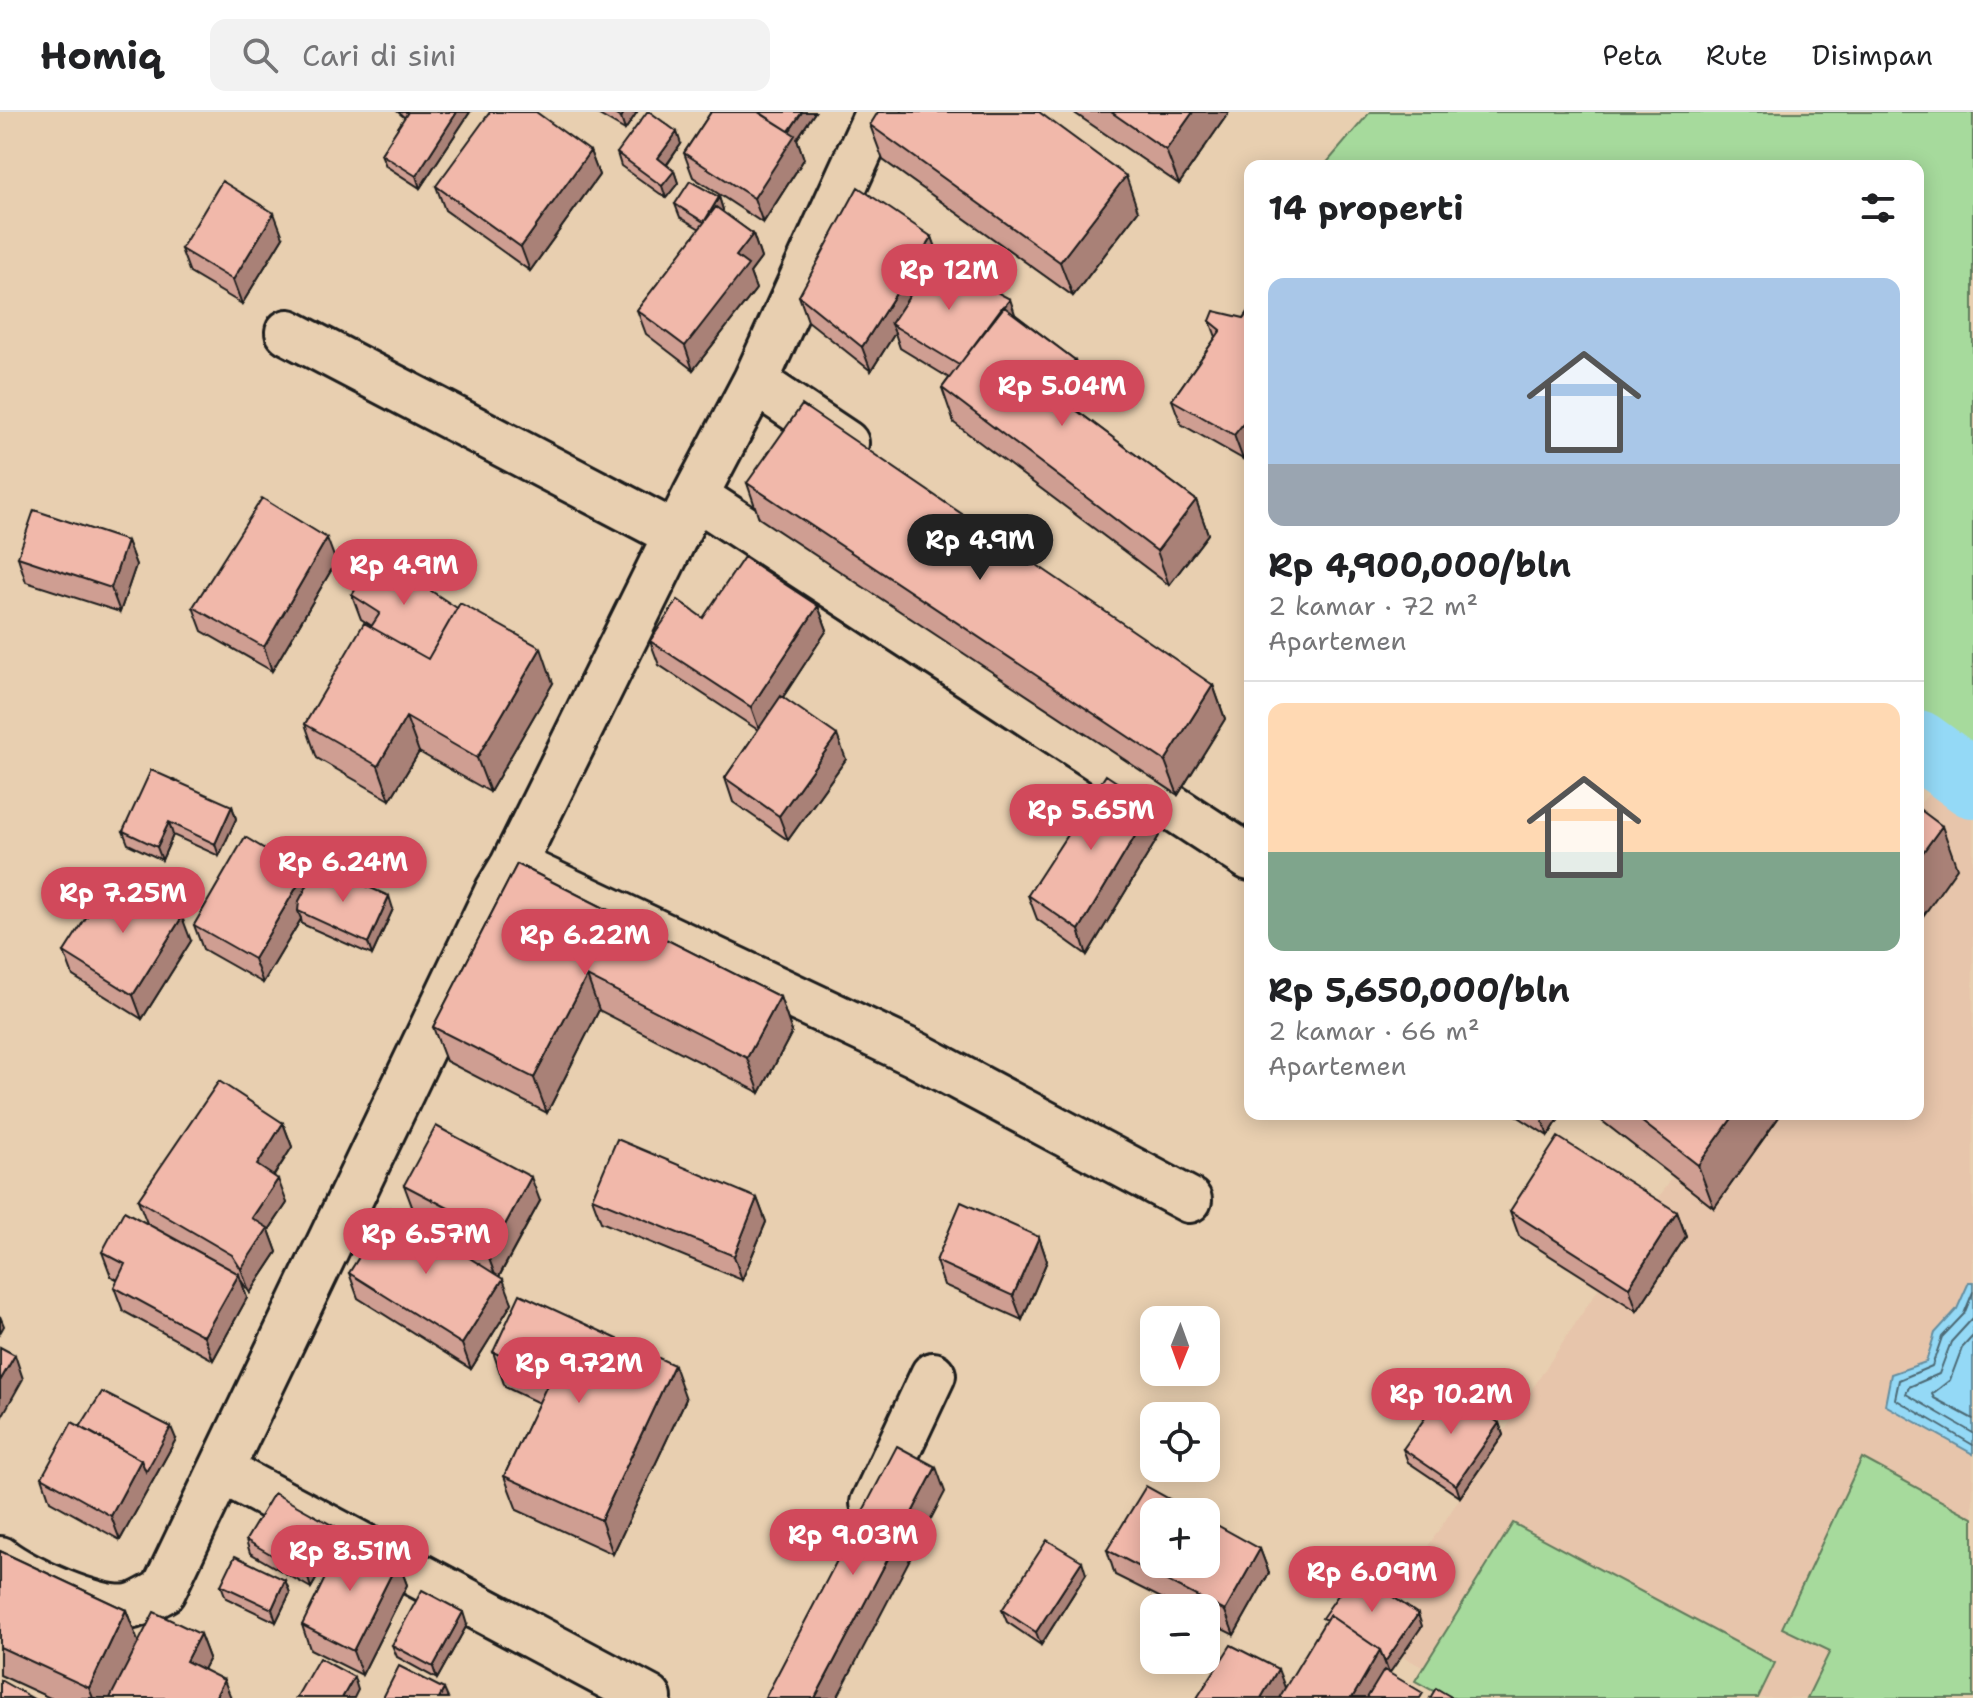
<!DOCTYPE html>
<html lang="id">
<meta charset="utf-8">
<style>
:root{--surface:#fff;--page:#f2f2f2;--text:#202124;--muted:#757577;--line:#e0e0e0;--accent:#d1495b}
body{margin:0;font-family:"Shantell Sans",sans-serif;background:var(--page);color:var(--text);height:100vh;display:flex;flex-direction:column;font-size:30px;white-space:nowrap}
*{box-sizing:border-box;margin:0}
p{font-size:26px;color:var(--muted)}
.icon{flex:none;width:44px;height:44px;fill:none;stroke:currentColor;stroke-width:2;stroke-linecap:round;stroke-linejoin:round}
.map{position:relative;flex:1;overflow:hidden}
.sheet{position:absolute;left:1244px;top:48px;width:680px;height:960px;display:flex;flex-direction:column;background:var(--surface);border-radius:16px;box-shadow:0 4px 20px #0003}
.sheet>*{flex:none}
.needle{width:52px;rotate:181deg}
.fabs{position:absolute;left:1140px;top:1194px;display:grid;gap:16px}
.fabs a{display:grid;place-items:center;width:80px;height:80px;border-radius:16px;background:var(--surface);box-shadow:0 4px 20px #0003;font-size:40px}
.price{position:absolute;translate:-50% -68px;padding:0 18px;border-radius:28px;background:var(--accent);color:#fff;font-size:26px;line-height:52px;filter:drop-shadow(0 2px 4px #0008)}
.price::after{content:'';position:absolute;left:50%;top:48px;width:24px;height:18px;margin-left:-12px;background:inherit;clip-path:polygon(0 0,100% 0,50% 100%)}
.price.on{background:#222;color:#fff}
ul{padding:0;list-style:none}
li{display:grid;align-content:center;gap:16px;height:424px;padding:0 24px}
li+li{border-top:2px solid var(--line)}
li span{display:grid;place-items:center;height:248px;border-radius:16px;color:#555}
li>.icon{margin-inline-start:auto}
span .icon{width:144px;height:144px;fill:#fffc;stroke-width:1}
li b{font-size:34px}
h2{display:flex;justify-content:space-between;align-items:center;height:96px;padding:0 24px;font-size:34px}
header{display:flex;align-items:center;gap:48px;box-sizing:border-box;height:112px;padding:0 40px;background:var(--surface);border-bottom:2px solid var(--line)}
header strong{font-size:38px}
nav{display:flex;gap:44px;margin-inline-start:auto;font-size:28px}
.search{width:560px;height:72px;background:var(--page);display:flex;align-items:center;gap:20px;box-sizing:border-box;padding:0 28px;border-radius:16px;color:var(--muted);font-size:30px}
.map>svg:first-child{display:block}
.built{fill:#e7c5ab}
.green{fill:#a6da9c;stroke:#617b5c;stroke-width:2}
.water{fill:#94d9f6;stroke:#648d9f;stroke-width:2}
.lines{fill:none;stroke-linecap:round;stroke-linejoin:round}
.shore{stroke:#4c6873;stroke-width:2}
.canal{stroke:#94d9f6;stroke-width:68}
.minor-casing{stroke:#1c1c1c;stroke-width:50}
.minor{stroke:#e8cfb0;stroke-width:44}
.wall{fill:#cf9e92;stroke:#1c1c1c;stroke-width:2}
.shaded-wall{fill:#a98177;stroke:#1c1c1c;stroke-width:2}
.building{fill:#f1b8aa;stroke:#1c1c1c;stroke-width:2}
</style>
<header>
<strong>Homiq</strong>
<div class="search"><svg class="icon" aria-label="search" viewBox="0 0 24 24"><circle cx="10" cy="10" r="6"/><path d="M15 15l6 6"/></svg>Cari di sini</div>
<nav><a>Peta</a><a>Rute</a><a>Disimpan</a></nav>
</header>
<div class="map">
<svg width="1973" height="1586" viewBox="0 0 1973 1586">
<rect width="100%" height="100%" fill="#e8cfb0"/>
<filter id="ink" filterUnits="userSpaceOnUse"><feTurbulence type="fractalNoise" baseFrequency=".0125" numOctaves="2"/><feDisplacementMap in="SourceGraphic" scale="16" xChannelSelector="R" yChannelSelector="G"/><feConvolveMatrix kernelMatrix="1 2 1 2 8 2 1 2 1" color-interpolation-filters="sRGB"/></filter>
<g filter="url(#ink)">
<path class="built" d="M1973,632V1586H1478L1368,1525L1714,1002H1918V694Z"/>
<path class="green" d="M1370,0H1973V637L1918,600V54H1324Z
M1862,1346L1973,1406V1586H1807L1830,1539L1782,1516Z
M1513,1411L1775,1551L1758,1586H1446L1415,1569Z"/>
<path class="water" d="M1969,1170H1973V1342L1885,1293L1891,1262L1926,1250L1935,1221L1957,1197Z"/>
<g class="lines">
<path class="shore" d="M1973,1180L1964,1202L1942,1225L1932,1254L1899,1268L1895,1287L1973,1333
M1973,1206L1951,1230L1939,1262L1909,1275L1906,1282L1973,1321
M1973,1224L1962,1236L1950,1268L1932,1282L1934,1286L1973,1307"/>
<path class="canal" d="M1918,632L1973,672"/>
<defs>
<path id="minor" d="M288,220L675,422
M755,270L846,331
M695,384L1250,746
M533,762L915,942L1189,1088
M222,1359L649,1586
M873,1391L933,1263
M0,1447C24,1466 98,1500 129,1495C140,1493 153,1484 163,1479L498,778L513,753L695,384L755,270L878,0"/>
</defs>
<use href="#minor" class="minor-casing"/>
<use href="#minor" class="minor"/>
</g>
<path class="wall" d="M398,0H470L420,76L386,54L381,42L405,6Z
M594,0H637L625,18Z
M711,0H815L797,27L804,47L763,111L693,65L684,41Z
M1073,0H1229L1179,72Z
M870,13L1138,99L1073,184L883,48Z
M681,32L667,53L674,59L678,71L666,86L621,54L617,41Z
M590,39L599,63L530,159L445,98L436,74Z
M719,85L723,98L722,100L753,122L761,146L750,161L756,177L693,258L646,222L637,198L700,117L680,105L675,92Z
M283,125L242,192L190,161L181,137Z
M932,125L940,150L1016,203L1075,248L1087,283L1076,298L1196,388L1208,422L1169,473L954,311L942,276L949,266L900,236L895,221L871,259L808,209L799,184Z
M1244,206L1243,347L1181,312L1172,288L1216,225L1210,209Z
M747,371L1213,573L1225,607L1178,683L759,406Z
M127,429L136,453L120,500L26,470L18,445Z
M336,450L272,559L202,519L193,495Z
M352,483L553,571L490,680L419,640L390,688L317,646L305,612L372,514L361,507Z
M818,494L827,518L783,585L846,647L788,728L733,690L725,666L758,618L659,553L650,529L703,506Z
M232,694L236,707L219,744L173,723L162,748L128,732L123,719Z
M1153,694L1162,719L1087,843L1037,807L1028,783Z
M517,752L780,885L792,920L760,981L599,898L547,1001L446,949L433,915Z
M305,761L309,771L393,797L372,843L302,812L301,807L263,871L203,837L194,813Z
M191,829L142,907L73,864L64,840Z
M1514,1002H1562L1548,1024Z
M1593,1002H1781L1714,1096Z
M283,1011L292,1035L274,1064L287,1091L269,1118L277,1140L250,1181L240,1167L247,1186L213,1248L123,1199L114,1175L118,1168L111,1164L102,1140L147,1111L138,1088Z
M404,1073L540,1089L499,1165L512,1191L471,1257L358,1186L349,1161L445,1131L441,1120L444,1114L413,1097Z
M592,1086H757L766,1110L742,1168L601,1110Z
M1510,1099L1677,1100L1686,1124L1637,1199L1519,1124Z
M1039,1125L1047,1149L1022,1208L944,1173L936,1149Z
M493,1240L686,1287L613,1442L517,1398L504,1364L539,1291L505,1275Z
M1499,1311L1503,1323L1460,1385L1408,1350L1403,1337Z
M80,1315L176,1327L120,1428L50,1389L42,1365Z
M335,1415L339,1427L311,1476L250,1441L246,1428Z
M1260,1437L1269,1461L1234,1523L1206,1509V1496H1181L1115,1463L1107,1438Z
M0,1439L126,1498L138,1531L200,1522L209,1546L203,1557L231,1586H50L0,1563Z
M398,1449L407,1473L362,1563L310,1537L302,1513Z
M1086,1462L1041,1533L1007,1510L1002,1498Z
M285,1468L290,1481L276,1510L226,1486L221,1473Z
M467,1513L437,1567L397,1545L392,1533Z"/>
<path class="shaded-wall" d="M457,0H470L420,76L416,64Z
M624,0H637L625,18L621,6Z
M802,0H815L797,27L804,47L763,111L754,86L789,20Z
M1193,0H1229L1179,72L1166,38Z
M677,20L681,32L662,59L658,46Z
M590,39L599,63L530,159L521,135Z
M674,59L678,71L666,86L662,74Z
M1126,64L1138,99L1073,184L1060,150Z
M719,85L723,98L709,123L704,110Z
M274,101L283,125L242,192L233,168Z
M753,122L761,146L750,161L756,177L693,258L685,234L736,144Z
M932,125L941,149L898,216L891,212L895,221L871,259L862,235Z
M1010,187L1018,211L961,254Z
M1075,248L1087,283L1064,315L1052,280Z
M1250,303V338L1243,347L1234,323Z
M1196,388L1208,422L1169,473L1157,439Z
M327,426L336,450L272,559L264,535Z
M127,429L136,453L120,500L111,476Z
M818,494L827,518L760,620L751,595Z
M541,536L553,571L490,680L477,646Z
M1213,573L1225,607L1178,683L1165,649Z
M406,605L419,640L390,688L378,654Z
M837,623L846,647L788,728L779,704Z
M232,694L236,707L219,744L215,732Z
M1153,694L1162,719L1087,843L1079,818Z
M169,710L173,723L162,748L157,735Z
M1942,714L1957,756L1918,811V747Z
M305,761L314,785L298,799L301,807L263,871L254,847Z
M389,784L393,797L372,843L368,831Z
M182,805L191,829L142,907L133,883Z
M587,864L599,898L547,1001L534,966Z
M780,885L792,920L760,981L747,946Z
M1540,1002H1562L1548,1024Z
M1735,1002H1781L1714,1096L1698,1053Z
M283,1011L292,1035L265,1077L257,1053Z
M531,1065L540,1089L497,1168L488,1144Z
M278,1067L287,1091L269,1118L277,1140L250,1181L241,1157L252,1106Z
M757,1086L766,1110L742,1168L734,1144Z
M1677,1100L1686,1124L1637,1199L1629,1175Z
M1039,1125L1047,1149L1022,1208L1013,1184Z
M239,1162L247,1186L213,1248L204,1224Z
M503,1167L512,1191L471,1257L462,1232Z
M0,1204L4,1214L0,1221Z
M15,1243L23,1267L0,1308V1269Z
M674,1253L686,1287L613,1442L601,1408Z
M1499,1311L1503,1323L1460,1385L1456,1373Z
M171,1315L176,1327L120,1428L111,1404L141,1348Z
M936,1355L945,1380L837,1586H815Z
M335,1415L339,1427L311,1476L307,1463Z
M1260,1437L1269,1461L1234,1523L1225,1499Z
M398,1449L407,1473L362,1563L353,1539Z
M1082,1449L1086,1462L1041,1533L1036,1520Z
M285,1468L290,1481L276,1510L272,1497Z
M126,1498L139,1532L113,1586H93L89,1576Z
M463,1500L467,1513L437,1567L433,1555Z
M1418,1502L1422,1514L1389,1562L1385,1550Z
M200,1522L209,1546L195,1573L186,1549Z
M1380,1538L1389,1562L1375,1586H1352Z
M1278,1557L1287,1581L1284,1586H1261Z
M354,1565L358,1578L354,1586H342Z
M224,1568L231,1586H215Z
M444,1577L448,1586H439Z"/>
<path class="building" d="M408,0H457L416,64L381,42Z
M490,0H536L590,39L521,135L436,74Z
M611,0H624L621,6Z
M647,0H650L677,20L658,46L674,59L662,74L617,41Z
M711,0H758L795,23L754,86L684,41Z
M759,0H802L789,19Z
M878,0H1039L1126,64L1060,150L870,13Z
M1111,0H1193L1166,38Z
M222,69L274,101L233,168L181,137Z
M690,69L719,85L704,110L675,92Z
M858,75L932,125L862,235L799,184Z
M716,95L753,122L736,144L748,153L685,234L637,198Z
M934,147L1010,187L959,253L891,212Z
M1003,194L1075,248L1052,280L1196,388L1157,439L942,276Z
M1250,197V303L1234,323L1172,288L1221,218L1210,209L1214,199L1244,206Z
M802,293L1213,573L1165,649L747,371Z
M262,386L327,426L264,535L193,495Z
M34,398L127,429L111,476L18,445Z
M377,443L457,496L428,547L371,515L380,501L352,483Z
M744,445L818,494L751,595L650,529L678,488L703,506Z
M460,491L541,536L477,646L406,605L378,654L305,612L364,511L428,547Z
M781,584L837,623L779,704L725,666Z
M151,658L232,694L215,732L169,710L157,735L123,719Z
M1106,663L1153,694L1079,818L1028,783Z
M1918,696L1942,714L1918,747Z
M245,725L305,761L254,847L194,813Z
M517,752L780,885L747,946L587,864L534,966L433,915Z
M318,753L389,784L368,831L298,799L299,789Z
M114,762L182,805L133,883L64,840Z
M219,969L283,1011L257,1053L278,1067L252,1106L268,1116L241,1157L232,1143L138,1088Z
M1632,1002H1735L1698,1053Z
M436,1014L531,1065L488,1144L441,1120L452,1098L404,1073Z
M1558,1025L1677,1100L1629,1175L1510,1099Z
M617,1027L757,1086L734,1144L592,1086Z
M961,1090L1039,1125L1013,1184L936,1149Z
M390,1096L503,1167L462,1232L349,1161Z
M124,1099L239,1162L204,1224L114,1175L125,1152L102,1140Z
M520,1182L674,1253L601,1408L504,1364L550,1267L493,1240Z
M0,1235L15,1243L0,1269Z
M1447,1275L1499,1311L1456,1373L1403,1337Z
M102,1280L171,1315L146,1360L141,1348L80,1315Z
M72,1310L141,1348L111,1404L42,1365Z
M897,1334L936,1355L815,1586H765Z
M1146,1374L1193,1400H1154V1452H1206V1407L1260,1437L1225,1499L1107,1438Z
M274,1381L335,1415L307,1463L246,1428Z
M346,1423L398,1449L353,1539L302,1513Z
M1047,1428L1082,1449L1036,1520L1002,1498Z
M0,1439L126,1498L89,1576L0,1535Z
M235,1444L285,1468L272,1497L221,1473Z
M1355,1459L1418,1502L1385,1550L1380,1538L1329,1503L1326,1508L1322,1506Z
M422,1478L463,1500L433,1555L392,1533Z
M154,1500L200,1522L186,1549L224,1568L215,1586H110Z
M1329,1503L1380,1538L1352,1586H1279Z
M1231,1533L1278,1557L1261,1586H1197Z
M319,1546L354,1565L342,1586H296Z
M399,1554L444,1577L439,1586H383Z
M1384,1558L1423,1581L1420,1586H1367Z
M0,1568L32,1586H0Z
M1436,1576L1453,1586H1430Z"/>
</g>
</svg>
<div class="fabs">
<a><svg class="needle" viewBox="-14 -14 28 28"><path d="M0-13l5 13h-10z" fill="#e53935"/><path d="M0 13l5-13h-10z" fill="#757577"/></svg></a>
<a><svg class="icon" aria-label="locate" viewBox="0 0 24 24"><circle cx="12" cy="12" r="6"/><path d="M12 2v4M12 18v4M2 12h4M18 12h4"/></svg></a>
<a>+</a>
<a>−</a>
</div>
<b class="price" style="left:949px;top:200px">Rp 12M</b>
<b class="price" style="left:1062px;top:316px">Rp 5.04M</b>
<b class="price on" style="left:980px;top:470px">Rp 4.9M</b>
<b class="price" style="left:404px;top:495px">Rp 4.9M</b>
<b class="price" style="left:1091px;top:740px">Rp 5.65M</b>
<b class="price" style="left:343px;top:792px">Rp 6.24M</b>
<b class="price" style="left:123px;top:823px">Rp 7.25M</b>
<b class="price" style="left:585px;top:865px">Rp 6.22M</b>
<b class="price" style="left:426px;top:1164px">Rp 6.57M</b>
<b class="price" style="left:579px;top:1293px">Rp 9.72M</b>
<b class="price" style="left:1451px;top:1324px">Rp 10.2M</b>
<b class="price" style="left:853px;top:1465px">Rp 9.03M</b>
<b class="price" style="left:350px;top:1481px">Rp 8.51M</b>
<b class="price" style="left:1372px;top:1502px">Rp 6.09M</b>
<section class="sheet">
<h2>14 properti<svg class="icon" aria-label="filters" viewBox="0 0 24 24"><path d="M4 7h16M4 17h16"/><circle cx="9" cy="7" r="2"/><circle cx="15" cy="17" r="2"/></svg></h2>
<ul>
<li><span style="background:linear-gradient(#a9c7e8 75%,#9aa5b1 0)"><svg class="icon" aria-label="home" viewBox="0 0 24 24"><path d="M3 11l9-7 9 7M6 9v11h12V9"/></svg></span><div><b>Rp 4,900,000/bln</b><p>2 kamar · 72 m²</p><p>Apartemen</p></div></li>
<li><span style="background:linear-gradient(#ffd9b3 60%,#7fa58c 0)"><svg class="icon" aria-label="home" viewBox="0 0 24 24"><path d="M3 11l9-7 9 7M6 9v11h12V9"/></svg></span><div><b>Rp 5,650,000/bln</b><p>2 kamar · 66 m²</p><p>Apartemen</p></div></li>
</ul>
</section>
</div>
